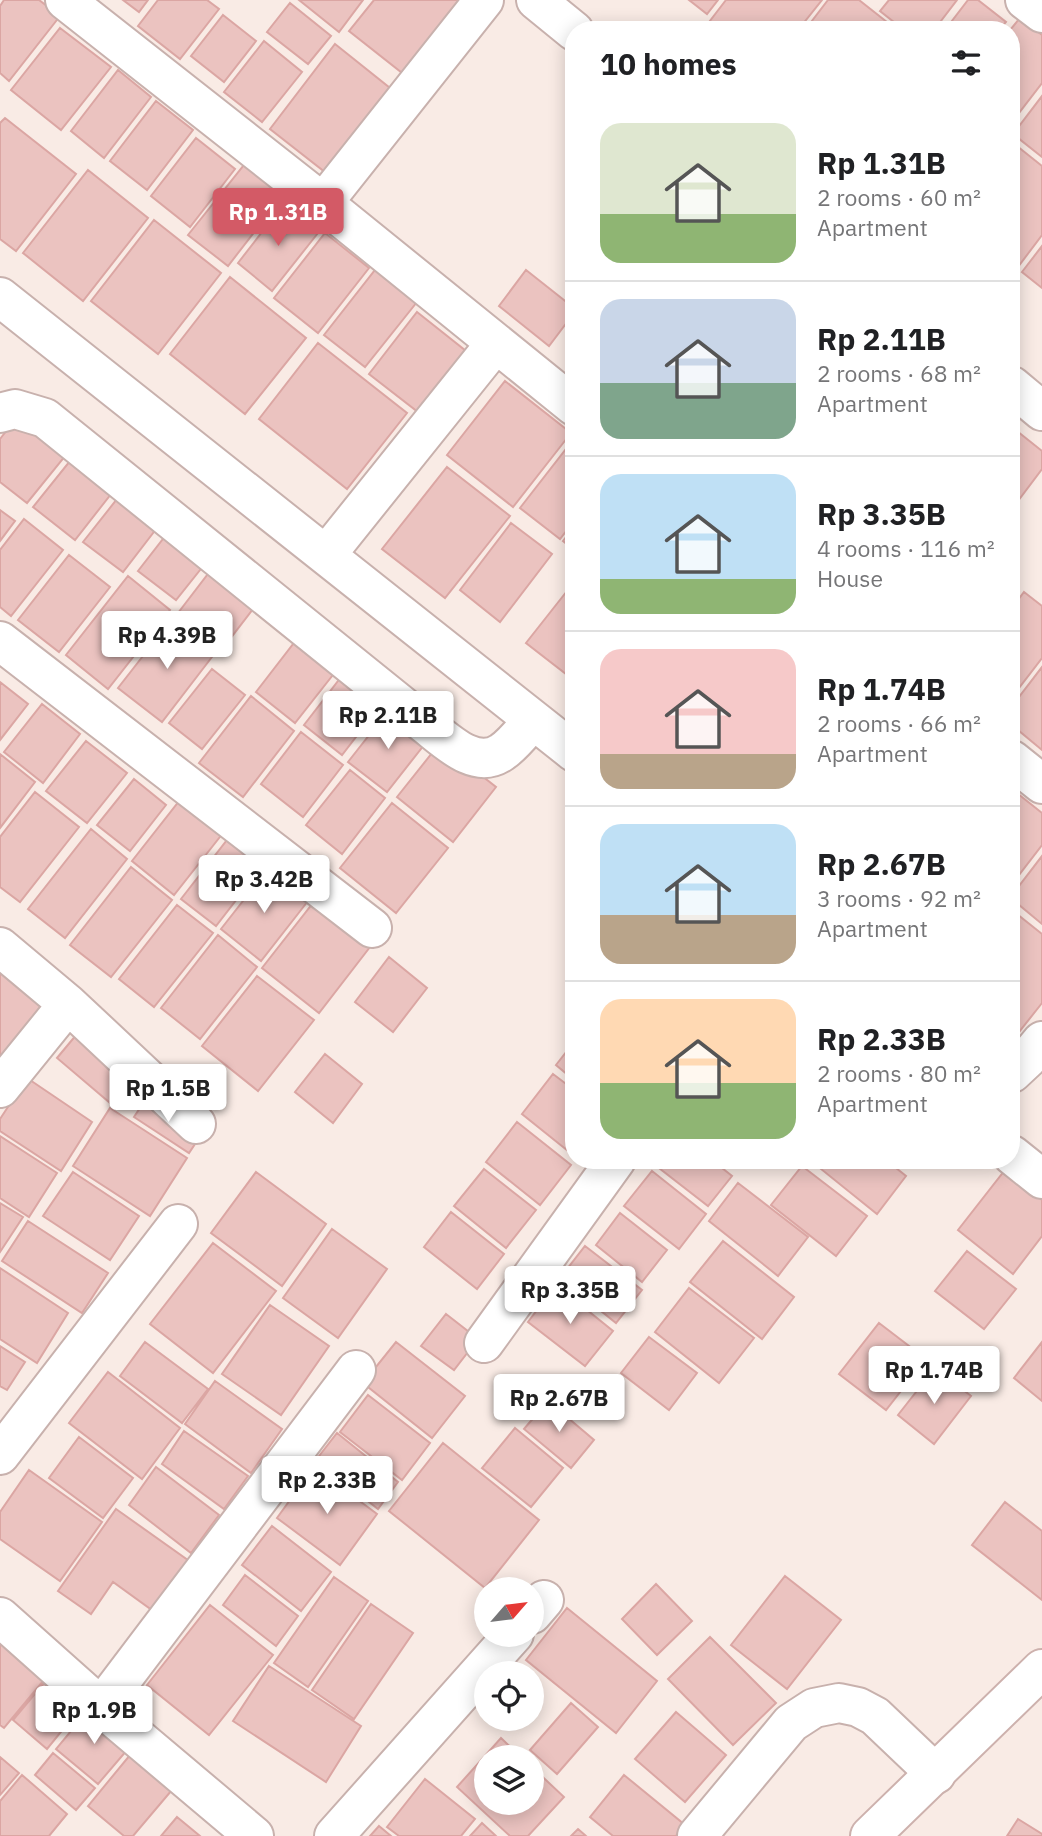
<!DOCTYPE html>
<meta charset="utf-8">
<style>
:root{--surface:#fff;--page:#f2f2f2;--text:#202124;--muted:#757577;--line:#e0e0e0;--accent:#d35a66}
body{margin:0;font-family:"IBM Plex Sans",sans-serif;background:var(--page);color:var(--text);height:100vh;display:flex;flex-direction:column;font-size:26px;white-space:nowrap}
*{box-sizing:border-box;margin:0}
p{font-size:23px;color:var(--muted)}
.icon{flex:none;width:38px;height:38px;fill:none;stroke:currentColor;stroke-width:2;stroke-linecap:round;stroke-linejoin:round}
.map{position:relative;flex:1;overflow:hidden}
.sheet{position:absolute;left:565px;top:21px;width:455px;height:1148px;display:flex;flex-direction:column;background:var(--surface);border-radius:28px;box-shadow:0 4px 18px #0003}
.sheet>*{flex:none}
.needle{width:46px;rotate:62deg}
.buttons{position:absolute;left:474px;top:1577px;display:grid;gap:14px}
.buttons a{display:grid;place-items:center;width:70px;height:70px;border-radius:50%;background:var(--surface);box-shadow:0 4px 18px #0003;font-size:35px}
.price{position:absolute;translate:-50% -60px;padding:0 16px;border-radius:7px;background:#fff;color:#222;font-size:23px;line-height:46px;filter:drop-shadow(0 2px 4px #0008)}
.price::after{content:'';position:absolute;left:50%;top:42px;width:21px;height:16px;margin-left:-10px;background:inherit;clip-path:polygon(0 0,100% 0,50% 100%)}
.price.on{background:var(--accent);color:#fff}
ul{padding:0;list-style:none}
li{display:flex;align-items:center;gap:21px;height:175px;padding:0 35px}
li+li{border-top:2px solid var(--line)}
li span{display:grid;place-items:center;flex:none;width:196px;height:140px;border-radius:21px;color:#555}
li>.icon{margin-inline-start:auto}
span .icon{width:84px;height:84px;fill:#fffc;stroke-width:1}
li b{font-size:30px}
h2{display:flex;justify-content:space-between;align-items:center;height:84px;padding:0 35px;font-size:30px}
.map>svg:first-child{display:block}
.building{fill:#ebc3c0;stroke:#dba6a3;stroke-width:2}
.lines{fill:none;stroke-linecap:round;stroke-linejoin:round}
.street-casing{stroke:#c8b1ad;stroke-width:42}
.secondary-casing{stroke:#cdb1ad;stroke-width:42}
.street{stroke:#fff;stroke-width:38}
.secondary{stroke:#fff;stroke-width:38}
</style>
<div class="map">
<svg width="1042" height="1836" viewBox="0 0 1042 1836">
<rect width="100%" height="100%" fill="#f9ebe5"/>
<path class="building" d="M4,0H39L60,16L9,81L0,73V6Z
M123,0H148L139,12Z
M158,0H207L219,9L180,59L138,26Z
M299,0H363L339,32Z
M374,0H465L406,76L349,31Z
M689,0H718L707,14Z
M726,0H822L798,30H703Z
M828,0H859L897,30H805Z
M889,0H957L934,30H904L880,11Z
M968,0H978L1006,22L999,30H945Z
M290,3L331,36L308,64L267,32Z
M223,15L256,41L224,82L191,56Z
M1020,18L1042,35V83L1012,122L1010,30Z
M60,28L111,67L61,130L11,90Z
M264,41L302,72L262,122L224,92Z
M335,44L395,92L330,176L270,129Z
M118,70L151,97L104,158L71,131Z
M1042,96V157L1013,134Z
M156,101L193,130L147,190L110,161Z
M5,118L76,174L16,251L0,239V123Z
M196,138L235,169L190,227L151,196Z
M1012,142L1042,166V235L1012,275Z
M244,165L283,195L228,266L188,235Z
M88,170L148,218L83,301L23,253Z
M283,205L318,233L272,291L238,263Z
M154,220L221,273L158,354L91,301Z
M325,233L369,268L318,333L274,298Z
M1042,246V288L1022,272Z
M375,270L417,302L365,367L324,335Z
M526,270L574,308V313L549,346L499,306Z
M230,277L306,338L245,414L170,354Z
M417,312L466,351L418,412L369,374Z
M318,343L407,413L347,489L259,419Z
M505,381L571,433L513,507L447,455Z
M18,416L66,455L27,503L0,482V439Z
M1012,427L1042,451V469L1012,509Z
M566,449L574,455V521L560,539L520,508Z
M74,456L115,489L75,540L33,507Z
M447,467L510,516L445,598L382,549Z
M121,494L160,524L123,572L83,542Z
M0,510L15,521L0,541Z
M24,519L63,550L11,616L0,607V550Z
M511,523L552,554L500,622L460,590Z
M574,527V550L563,541Z
M170,530L208,560L176,600L138,571Z
M69,555L110,587L59,652L18,620Z
M211,570L256,605L223,648L178,613Z
M128,576L170,610L108,689L66,655Z
M567,591L574,596V664L566,674L526,643Z
M1024,592L1042,606V658L1012,697V608Z
M172,619L215,653L162,722L118,688Z
M297,639L336,671L295,723L256,692Z
M1042,667V750L1012,725V706Z
M212,669L245,695L202,749L169,723Z
M345,672L383,702L342,755L304,725Z
M0,682L28,704L0,740Z
M251,696L294,731L243,797L199,763Z
M42,704L80,734L43,783L4,752Z
M389,710L428,740L387,792L348,762Z
M301,732L343,765L303,817L261,784Z
M86,741L127,773L87,823L46,791Z
M440,743L496,787L453,842L397,797Z
M0,754L35,782L0,828Z
M350,770L385,798L342,854L306,825Z
M134,779L166,805L130,851L97,825Z
M1012,789L1042,813V845L1012,884Z
M35,792L79,827L20,902L0,887V837Z
M180,800L223,833L174,895L132,861Z
M392,803L448,848L396,913L340,868Z
M91,829L127,859L65,938L28,909Z
M227,840L261,868L216,926L181,899Z
M1042,856V924L1012,899V895Z
M131,867L172,900L111,977L70,945Z
M268,869L308,901L261,961L221,929Z
M313,903L370,947L319,1013L262,968Z
M177,905L213,933L154,1007L119,979Z
M1012,910L1042,934V1003L1012,1041Z
M218,935L257,967L200,1039L161,1008Z
M389,957L427,988L393,1032L355,1002Z
M0,970L49,1009L0,1067Z
M257,976L314,1020L258,1091L202,1046Z
M82,1028L141,1079L116,1108L57,1058Z
M574,1042V1080L556,1065Z
M325,1054L362,1084L333,1123L295,1092Z
M553,1074L574,1090L573,1155L522,1114Z
M27,1078L92,1122L61,1171L0,1131V1119Z
M148,1096L203,1132L189,1153L134,1117Z
M110,1108L187,1158L150,1216L73,1166Z
M517,1122L571,1165L540,1205L486,1162Z
M0,1136L57,1173L29,1217L0,1198Z
M665,1160H712L732,1176L708,1206L659,1168Z
M727,1160H741L736,1167Z
M829,1160H886L906,1176L877,1214L821,1169Z
M802,1166L867,1216L836,1256L771,1205Z
M484,1169L536,1210L506,1248L454,1206Z
M1005,1170L1042,1200V1236L1013,1274L958,1230Z
M652,1171L706,1214L679,1249L624,1206Z
M73,1172L139,1216L110,1260L43,1216Z
M256,1172L326,1224L282,1286L211,1233Z
M738,1183L808,1237L778,1276L709,1221Z
M0,1203L23,1217L0,1252Z
M451,1212L504,1254L477,1289L424,1247Z
M620,1213L667,1250L642,1282L596,1245Z
M28,1221L108,1273L82,1313L2,1261Z
M332,1229L387,1269L338,1338L283,1298Z
M723,1241L794,1297L762,1339L690,1282Z
M213,1243L276,1291L213,1373L150,1324Z
M585,1246L642,1290L616,1323L560,1278Z
M967,1251L1016,1289L984,1329L935,1291Z
M0,1268L68,1313L37,1363L0,1339Z
M556,1285L613,1331L585,1366L528,1322Z
M689,1288L754,1338L719,1383L655,1332Z
M270,1305L329,1346L281,1415L222,1374Z
M446,1314L478,1339L454,1370L421,1346Z
M879,1323L926,1359L886,1410L839,1374Z
M649,1337L697,1373L669,1410L621,1373Z
M145,1342L208,1389L182,1423L120,1376Z
M396,1342L465,1396L432,1438L363,1383Z
M1042,1342V1401L1014,1378Z
M0,1346L25,1362L7,1390L0,1386Z
M935,1368L971,1396L934,1444L898,1415Z
M108,1372L180,1428L142,1479L69,1423Z
M215,1381L282,1429L251,1473L185,1424Z
M368,1395L430,1443L402,1480L340,1432Z
M548,1401L594,1440L571,1468L524,1429Z
M515,1428L563,1468L531,1507L482,1468Z
M184,1431L248,1476L224,1509L162,1464Z
M337,1433L398,1482L378,1509L316,1460Z
M79,1437L133,1478L103,1518L49,1478Z
M443,1443L539,1520L485,1588L389,1511Z
M156,1467L219,1515L191,1553L129,1505Z
M314,1467L377,1514L340,1565L277,1518Z
M29,1470L102,1522L60,1581L0,1539V1512Z
M1005,1502L1042,1531V1600L972,1545Z
M116,1509L192,1563L156,1613L113,1582L91,1614L58,1591Z
M272,1526L331,1572L301,1611L242,1565Z
M245,1575L298,1616L276,1646L223,1605Z
M785,1576L841,1620L787,1689L731,1645Z
M334,1577L368,1601L308,1687L274,1663Z
M656,1584L692,1621L657,1655L622,1619Z
M371,1604L413,1633L354,1719L312,1690Z
M210,1605L273,1655L209,1735L147,1685Z
M567,1608L657,1681L616,1733L526,1660Z
M710,1637L776,1703L733,1745L668,1679Z
M0,1643L49,1674L4,1728L0,1725Z
M269,1666L361,1726L326,1782L233,1721Z
M44,1683L78,1711L47,1749L13,1720Z
M571,1703L598,1727L557,1774L530,1750Z
M91,1707L133,1743L98,1784L56,1749Z
M676,1712L726,1755L685,1802L635,1759Z
M501,1738L521,1757H486V1802H532V1767L564,1797L528,1836H510L457,1787Z
M135,1749L177,1784L133,1836H124L88,1806Z
M53,1753L95,1788L76,1810L35,1775Z
M0,1757L19,1773L0,1795Z
M22,1775L67,1814L49,1836H0V1801Z
M624,1775L685,1825L676,1836H613L590,1817Z
M425,1779L475,1819L461,1836H399L387,1827Z
M177,1817L200,1836H161Z
M1018,1819L1042,1834V1836H1007Z
M482,1823L496,1836H470Z
M379,1826L391,1836H370Z
M578,1829L586,1836H571Z"/>
<g class="lines">
<defs>
<path id="street" d="M65,0L323,203L574,406
M536,0L574,31
M1025,0L1042,13
M323,203L484,0
M0,297L574,752
M1012,386L1042,411
M0,413L15,409L45,418L421,721C443,737 474,772 502,752C514,744 524,730 533,720
M326,555L496,343
M0,641L372,928
M1012,760L1042,784
M0,947L68,1004L0,1088
M68,1004L196,1124
M1012,1073L1027,1059L1042,1041
M1012,1155L1042,1179
M484,1343L616,1160
M0,1455L178,1224
M532,1614L544,1600
M0,1617L101,1707L254,1836
M101,1707L356,1370
M334,1836L514,1634
M697,1836L791,1723L814,1708L839,1703L858,1707L875,1716L936,1774"/>
<path id="secondary" d="M870,1836L1042,1669"/>
</defs>
<use href="#street" class="street-casing"/>
<use href="#secondary" class="secondary-casing"/>
<use href="#street" class="street"/>
<use href="#secondary" class="secondary"/>
</g>
</svg>
<div class="buttons">
<a><svg class="needle" viewBox="-14 -14 28 28"><path d="M0-13l5 13h-10z" fill="#e53935"/><path d="M0 13l5-13h-10z" fill="#757577"/></svg></a>
<a><svg class="icon" aria-label="locate" viewBox="0 0 24 24"><circle cx="12" cy="12" r="6"/><path d="M12 2v4M12 18v4M2 12h4M18 12h4"/></svg></a>
<a><svg class="icon" aria-label="layers" viewBox="0 0 24 24"><path d="M12 4l9 5-9 5-9-5zM3 14l9 5 9-5"/></svg></a>
</div>
<b class="price on" style="left:278px;top:248px">Rp 1.31B</b>
<b class="price" style="left:167px;top:671px">Rp 4.39B</b>
<b class="price" style="left:388px;top:751px">Rp 2.11B</b>
<b class="price" style="left:264px;top:915px">Rp 3.42B</b>
<b class="price" style="left:168px;top:1124px">Rp 1.5B</b>
<b class="price" style="left:570px;top:1326px">Rp 3.35B</b>
<b class="price" style="left:934px;top:1406px">Rp 1.74B</b>
<b class="price" style="left:559px;top:1434px">Rp 2.67B</b>
<b class="price" style="left:327px;top:1516px">Rp 2.33B</b>
<b class="price" style="left:94px;top:1746px">Rp 1.9B</b>
<section class="sheet">
<h2>10 homes<svg class="icon" aria-label="filters" viewBox="0 0 24 24"><path d="M4 7h16M4 17h16"/><circle cx="9" cy="7" r="2"/><circle cx="15" cy="17" r="2"/></svg></h2>
<ul>
<li><span style="background:linear-gradient(#dfe7d0 65%,#8fb573 0)"><svg class="icon" aria-label="home" viewBox="0 0 24 24"><path d="M3 11l9-7 9 7M6 9v11h12V9"/></svg></span><div><b>Rp 1.31B</b><p>2 rooms · 60 m²</p><p>Apartment</p></div></li>
<li><span style="background:linear-gradient(#c9d6e8 60%,#7fa58c 0)"><svg class="icon" aria-label="home" viewBox="0 0 24 24"><path d="M3 11l9-7 9 7M6 9v11h12V9"/></svg></span><div><b>Rp 2.11B</b><p>2 rooms · 68 m²</p><p>Apartment</p></div></li>
<li><span style="background:linear-gradient(#bfe0f5 75%,#8fb573 0)"><svg class="icon" aria-label="home" viewBox="0 0 24 24"><path d="M3 11l9-7 9 7M6 9v11h12V9"/></svg></span><div><b>Rp 3.35B</b><p>4 rooms · 116 m²</p><p>House</p></div></li>
<li><span style="background:linear-gradient(#f6c9c9 75%,#b9a48a 0)"><svg class="icon" aria-label="home" viewBox="0 0 24 24"><path d="M3 11l9-7 9 7M6 9v11h12V9"/></svg></span><div><b>Rp 1.74B</b><p>2 rooms · 66 m²</p><p>Apartment</p></div></li>
<li><span style="background:linear-gradient(#bfe0f5 65%,#b9a48a 0)"><svg class="icon" aria-label="home" viewBox="0 0 24 24"><path d="M3 11l9-7 9 7M6 9v11h12V9"/></svg></span><div><b>Rp 2.67B</b><p>3 rooms · 92 m²</p><p>Apartment</p></div></li>
<li><span style="background:linear-gradient(#ffd9b3 60%,#8fb573 0)"><svg class="icon" aria-label="home" viewBox="0 0 24 24"><path d="M3 11l9-7 9 7M6 9v11h12V9"/></svg></span><div><b>Rp 2.33B</b><p>2 rooms · 80 m²</p><p>Apartment</p></div></li>
</ul>
</section>
</div>
